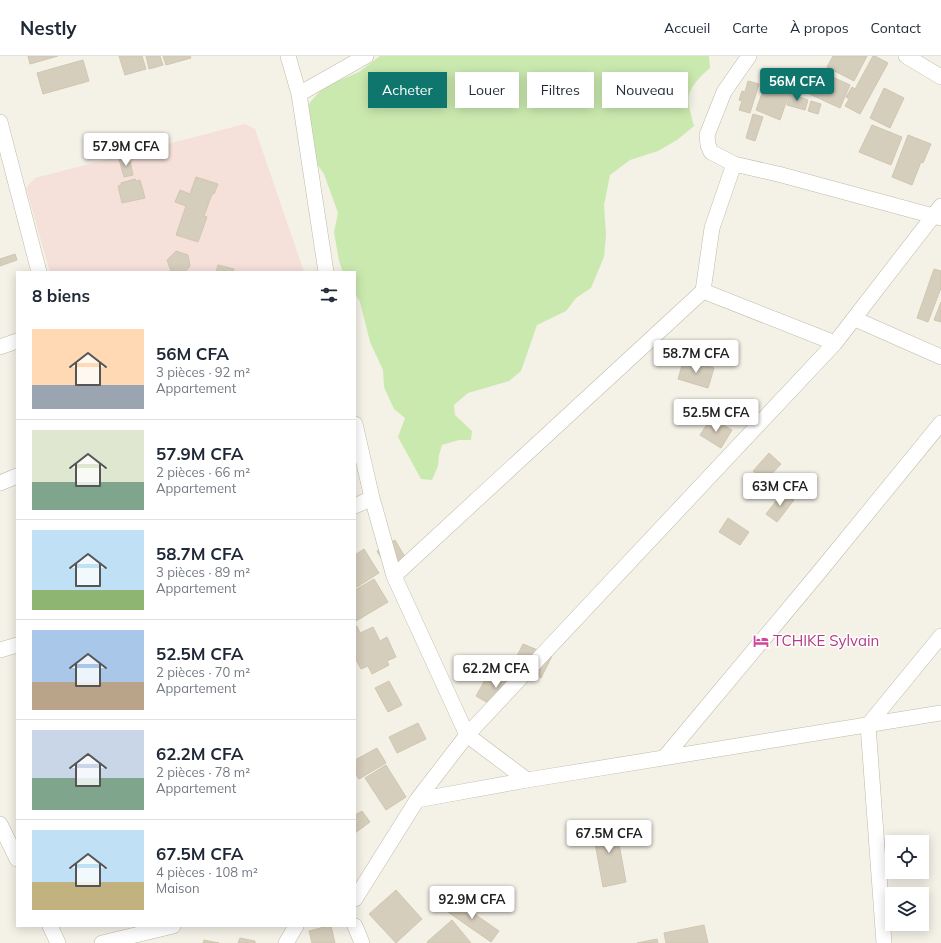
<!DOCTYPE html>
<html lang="fr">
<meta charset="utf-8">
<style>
:root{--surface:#fff;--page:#f6f6f7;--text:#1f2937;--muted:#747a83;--line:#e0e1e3;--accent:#0f766e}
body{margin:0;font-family:Mulish,sans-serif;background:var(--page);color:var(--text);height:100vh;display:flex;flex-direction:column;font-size:15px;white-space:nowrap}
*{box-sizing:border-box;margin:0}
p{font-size:13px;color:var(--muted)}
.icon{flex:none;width:22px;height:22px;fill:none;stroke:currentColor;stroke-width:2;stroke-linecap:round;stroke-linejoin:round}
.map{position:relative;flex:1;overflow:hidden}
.panel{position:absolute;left:16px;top:215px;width:340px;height:656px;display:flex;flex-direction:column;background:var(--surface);border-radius:0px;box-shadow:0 2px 10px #0003}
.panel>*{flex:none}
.top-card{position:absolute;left:368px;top:16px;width:380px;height:36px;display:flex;gap:8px}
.controls{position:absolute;left:885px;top:779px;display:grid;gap:8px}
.controls a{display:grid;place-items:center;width:44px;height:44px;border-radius:0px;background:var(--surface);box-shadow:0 2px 10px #0003;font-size:20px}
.price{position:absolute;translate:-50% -34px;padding:0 9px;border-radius:4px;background:#fff;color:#222;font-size:13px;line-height:26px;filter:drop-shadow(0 1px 2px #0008)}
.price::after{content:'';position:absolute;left:50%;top:24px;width:12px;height:9px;margin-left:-6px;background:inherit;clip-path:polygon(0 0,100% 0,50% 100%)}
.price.current{background:var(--accent);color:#fff}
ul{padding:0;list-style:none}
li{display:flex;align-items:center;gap:12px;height:100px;padding:0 16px}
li+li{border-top:1px solid var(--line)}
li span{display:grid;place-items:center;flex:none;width:112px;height:80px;border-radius:0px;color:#555}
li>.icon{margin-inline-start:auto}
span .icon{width:48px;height:48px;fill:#fffc;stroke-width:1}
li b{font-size:17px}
h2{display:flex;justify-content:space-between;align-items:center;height:48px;padding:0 16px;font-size:17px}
.chip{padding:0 14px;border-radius:0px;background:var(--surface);box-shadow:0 2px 10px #0003;font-size:14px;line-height:36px}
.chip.current{background:var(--accent);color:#fff}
header{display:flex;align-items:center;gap:24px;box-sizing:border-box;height:56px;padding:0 20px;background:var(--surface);border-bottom:1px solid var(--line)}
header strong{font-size:19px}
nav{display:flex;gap:22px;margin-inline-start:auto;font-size:14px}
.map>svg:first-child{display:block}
.medical{fill:#f5e0da}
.green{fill:#cae9af}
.building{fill:#d6cebc;stroke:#d1c6af}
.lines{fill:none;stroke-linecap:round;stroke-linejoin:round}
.street-casing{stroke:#c0baa9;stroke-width:16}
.street{stroke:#fff;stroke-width:15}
.labels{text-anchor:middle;stroke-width:3;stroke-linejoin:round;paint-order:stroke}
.hotel-label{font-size:15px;fill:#b23c85;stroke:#fff;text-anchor:start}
</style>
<header>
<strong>Nestly</strong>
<nav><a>Accueil</a><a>Carte</a><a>À propos</a><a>Contact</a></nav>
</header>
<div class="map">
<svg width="941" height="887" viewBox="0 0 941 887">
<rect width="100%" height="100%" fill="#f4f1e7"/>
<path class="medical" d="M245,68L255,73L304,216H50L26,132L35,122Z"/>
<path class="green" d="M380,0H709L710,12C703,18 691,29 689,39C687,47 692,62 694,70L677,84L658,95L630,104L610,119L604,149L606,179L604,201L591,232L576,242L566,255L537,269L521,315L509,325L468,337L454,349L455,359L472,375L471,384H459L442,389L439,399L438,410L432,424L421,423L398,381L405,362L394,353L384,331L383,314L370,286L360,246L355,238V216H343L339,205L334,176L338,157L324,118L312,101L303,58L311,45L324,31L359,16Z"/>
<path class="building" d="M28,0H58L30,8Z
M119,0H142L146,13L125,19Z
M146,0H160L163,9L149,13Z
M163,0H190L191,2L166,9Z
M833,0H867L854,25L827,11Z
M873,0H875L888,7L860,58L845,50L849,43L846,41L852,31L855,33Z
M83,4L89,25L43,38L37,17Z
M813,12L850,29L840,52L803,35Z
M748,25L759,28L750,57L739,54L742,45L739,44L742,35L745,36Z
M765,29L789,38L780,64L756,54Z
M884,32L904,42L890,72L870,62Z
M790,38L808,44L805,54L787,49Z
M811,45L821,48L818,58L808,55Z
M753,58L763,61L755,85L746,82Z
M872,69L902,81L891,109L859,96Z
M908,79L931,88L923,107L921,106L912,129L892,121Z
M129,101L133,119L124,121L119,103Z
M196,121L218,128L214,138H212L204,160L207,161L198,186L176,179L186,150L175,146L180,134L190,138Z
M135,123L136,125L140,124L145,142L122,147L118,130L121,129V127Z
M176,195L188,199L190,210L185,216L171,215L167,204Z
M15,198L17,204L0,210V203Z
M218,209L234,213L233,216H216Z
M934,213L941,215V232L928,266L917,262Z
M941,246V266L934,264Z
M684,303L714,312L708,332L678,323Z
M711,362L732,374L721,392L700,379Z
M769,397L781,408L765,425L753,415Z
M783,436L794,444L777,466L766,458Z
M728,462L749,476L740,489L719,476Z
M395,484L405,501L387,512L377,495Z
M364,493L379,517L357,531L355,528V499Z
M374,523L388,546L356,565L355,563V534Z
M357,570L360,577L373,571L380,585L387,581L396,601L387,605L389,609L372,618L368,610L361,613L355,602V571Z
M523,588L552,600L541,622L513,608Z
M492,612L517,627L500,654L476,640Z
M389,625L402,649L388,656L375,632Z
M418,667L426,683L397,697L389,681Z
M377,692L386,707L359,723L355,717V704Z
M386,709L406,741L386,754L365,722Z
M362,755L370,766L355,777V759Z
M615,766L626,826L603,831L592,770Z
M396,834L422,863L396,887L369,858Z
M453,843L499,875L491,886L445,854Z
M452,864L471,887H428L427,886Z
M704,869L708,887H666L664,877Z
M328,870H331L335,887H312L309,875Z
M240,882L255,885V887H238Z
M657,883L658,887H637Z
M204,884L219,887H203Z"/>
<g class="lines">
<defs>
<path id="street" d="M288,0L299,38L326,216
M749,0L724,36L707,79L708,89L711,96L734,108L778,118L941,162
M906,0L941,21
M299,38L366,0
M0,66L39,216
M703,235L835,287
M855,263L941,301
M0,291L17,285
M355,368L372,442L394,520L467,679L527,724
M0,427L17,420
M355,450L372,442
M394,520L703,235L712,172L734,108
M0,594L17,589
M664,702L816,520L941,367
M417,744L527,724L941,657
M0,768L17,803
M355,843L417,744L467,679L835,287L941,150
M50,870L58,887
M355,870L362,887
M102,887L173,870
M286,887L296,870
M884,887L868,669L941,580"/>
</defs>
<use href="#street" class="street-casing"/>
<use href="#street" class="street"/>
</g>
<defs>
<symbol id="hotel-bare" viewBox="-9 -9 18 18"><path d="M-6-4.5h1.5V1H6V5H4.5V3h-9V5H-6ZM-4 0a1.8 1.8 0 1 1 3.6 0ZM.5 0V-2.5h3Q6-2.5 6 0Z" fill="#d1479c" stroke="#fff" stroke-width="2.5" paint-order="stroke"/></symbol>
</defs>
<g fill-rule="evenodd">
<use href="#hotel-bare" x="750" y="574" width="22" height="22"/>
</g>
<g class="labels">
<g class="hotel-label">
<text x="773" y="590">TCHIKE Sylvain</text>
</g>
</g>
</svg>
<div class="controls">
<a><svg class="icon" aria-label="locate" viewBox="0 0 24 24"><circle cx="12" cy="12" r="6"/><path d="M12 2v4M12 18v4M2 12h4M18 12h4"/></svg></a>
<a><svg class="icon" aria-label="layers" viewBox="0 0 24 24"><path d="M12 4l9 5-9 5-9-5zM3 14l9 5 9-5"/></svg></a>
</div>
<b class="price current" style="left:797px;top:46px">56M CFA</b>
<b class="price" style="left:126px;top:111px">57.9M CFA</b>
<b class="price" style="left:696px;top:318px">58.7M CFA</b>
<b class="price" style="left:716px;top:377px">52.5M CFA</b>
<b class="price" style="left:780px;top:451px">63M CFA</b>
<b class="price" style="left:496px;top:633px">62.2M CFA</b>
<b class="price" style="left:609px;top:798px">67.5M CFA</b>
<b class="price" style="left:472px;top:864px">92.9M CFA</b>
<div class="top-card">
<a class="chip current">Acheter</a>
<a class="chip">Louer</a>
<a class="chip">Filtres</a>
<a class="chip">Nouveau</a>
</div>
<section class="panel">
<h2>8 biens<svg class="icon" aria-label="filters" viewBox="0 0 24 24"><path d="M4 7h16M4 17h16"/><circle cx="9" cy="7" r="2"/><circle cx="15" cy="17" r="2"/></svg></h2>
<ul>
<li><span style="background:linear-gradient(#ffd9b3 70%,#9aa5b1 0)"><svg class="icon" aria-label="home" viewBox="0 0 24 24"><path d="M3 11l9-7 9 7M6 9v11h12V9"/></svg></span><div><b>56M CFA</b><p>3 pièces · 92 m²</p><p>Appartement</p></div></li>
<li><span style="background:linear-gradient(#dfe7d0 65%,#7fa58c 0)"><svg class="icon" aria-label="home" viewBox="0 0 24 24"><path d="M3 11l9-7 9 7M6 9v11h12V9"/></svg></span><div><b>57.9M CFA</b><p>2 pièces · 66 m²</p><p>Appartement</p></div></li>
<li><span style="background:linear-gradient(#bfe0f5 75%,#8fb573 0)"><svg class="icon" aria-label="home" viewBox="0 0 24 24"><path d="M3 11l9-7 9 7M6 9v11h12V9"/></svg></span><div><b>58.7M CFA</b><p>3 pièces · 89 m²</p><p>Appartement</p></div></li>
<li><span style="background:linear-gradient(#a9c7e8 65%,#b9a48a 0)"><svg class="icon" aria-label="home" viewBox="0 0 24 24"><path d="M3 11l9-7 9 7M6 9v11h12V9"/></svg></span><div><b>52.5M CFA</b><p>2 pièces · 70 m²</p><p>Appartement</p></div></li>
<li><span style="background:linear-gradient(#c9d6e8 60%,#7fa58c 0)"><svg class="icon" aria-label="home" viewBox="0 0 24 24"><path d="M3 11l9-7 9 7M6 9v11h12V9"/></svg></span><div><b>62.2M CFA</b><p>2 pièces · 78 m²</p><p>Appartement</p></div></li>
<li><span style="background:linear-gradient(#bfe0f5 65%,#c2b280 0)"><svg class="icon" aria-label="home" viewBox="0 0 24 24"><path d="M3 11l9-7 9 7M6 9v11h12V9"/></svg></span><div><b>67.5M CFA</b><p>4 pièces · 108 m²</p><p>Maison</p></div></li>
</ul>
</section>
</div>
